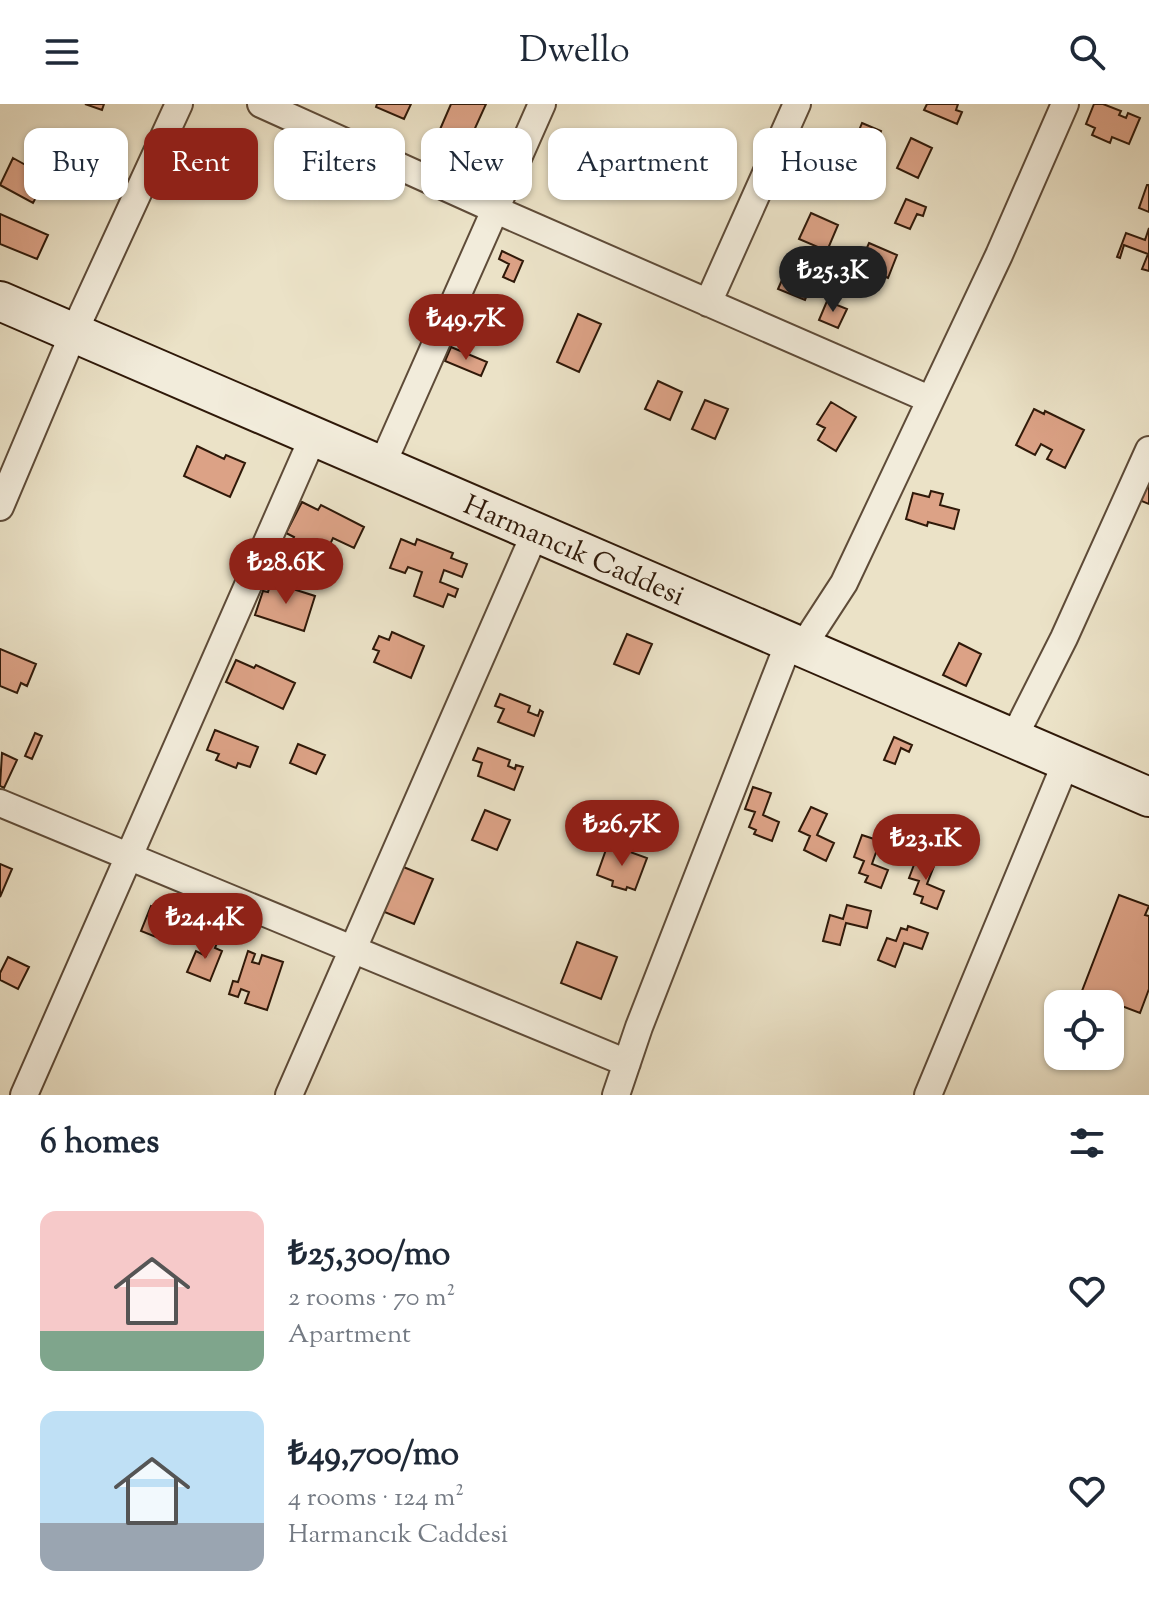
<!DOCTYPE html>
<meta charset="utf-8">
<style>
:root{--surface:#fff;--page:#f6f6f7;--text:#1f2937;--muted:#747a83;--accent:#8f2418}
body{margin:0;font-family:"Sorts Mill Goudy",serif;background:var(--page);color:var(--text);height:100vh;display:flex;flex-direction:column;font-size:30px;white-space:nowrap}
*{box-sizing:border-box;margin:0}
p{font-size:26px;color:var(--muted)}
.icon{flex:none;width:44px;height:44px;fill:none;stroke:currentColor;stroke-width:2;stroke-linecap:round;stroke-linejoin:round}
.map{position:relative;height:991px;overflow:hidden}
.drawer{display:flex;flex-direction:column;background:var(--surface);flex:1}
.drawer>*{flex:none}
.banner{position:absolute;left:24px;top:24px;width:1102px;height:72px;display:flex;gap:16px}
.fabs{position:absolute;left:1044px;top:886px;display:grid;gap:16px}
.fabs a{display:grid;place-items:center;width:80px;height:80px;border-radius:16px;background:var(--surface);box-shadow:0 2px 6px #0004;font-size:40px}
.price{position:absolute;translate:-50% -68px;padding:0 18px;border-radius:28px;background:var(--accent);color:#fff;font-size:26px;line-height:52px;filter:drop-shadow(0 2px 4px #0008)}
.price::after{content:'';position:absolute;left:50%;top:48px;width:24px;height:18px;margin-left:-12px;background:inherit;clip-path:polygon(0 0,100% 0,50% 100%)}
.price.current{background:#222;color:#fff}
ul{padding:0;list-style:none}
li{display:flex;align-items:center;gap:24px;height:200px;padding:0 40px}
li span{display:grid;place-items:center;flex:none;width:224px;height:160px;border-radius:16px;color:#555}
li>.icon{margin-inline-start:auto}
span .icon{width:96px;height:96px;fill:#fffc;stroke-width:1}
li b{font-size:34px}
h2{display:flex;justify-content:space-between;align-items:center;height:96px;padding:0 40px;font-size:34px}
.tag{padding:0 28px;border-radius:16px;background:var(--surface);box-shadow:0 2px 6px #0004;font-size:28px;line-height:72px}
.tag.current{background:var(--accent);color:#fff}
header{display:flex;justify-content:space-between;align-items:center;height:104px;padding:0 40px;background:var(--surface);font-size:36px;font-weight:600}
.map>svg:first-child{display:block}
.building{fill:#dca286;stroke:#2f1909;stroke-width:2}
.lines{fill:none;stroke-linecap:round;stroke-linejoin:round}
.street-casing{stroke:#5e4b38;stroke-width:30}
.secondary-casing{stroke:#2f1909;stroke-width:42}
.street{stroke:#f2ecdb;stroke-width:26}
.secondary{stroke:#f2ecdb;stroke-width:38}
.labels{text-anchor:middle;stroke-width:8;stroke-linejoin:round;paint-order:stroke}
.street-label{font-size:28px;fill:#2f1909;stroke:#f2ecdb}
</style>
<header><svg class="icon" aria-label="menu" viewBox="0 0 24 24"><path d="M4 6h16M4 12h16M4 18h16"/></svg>Dwello<svg class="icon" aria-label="search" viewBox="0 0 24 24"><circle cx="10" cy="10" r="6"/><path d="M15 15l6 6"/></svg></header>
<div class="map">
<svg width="1149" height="991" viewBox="0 0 1149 991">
<rect width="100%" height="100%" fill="#ebe2c7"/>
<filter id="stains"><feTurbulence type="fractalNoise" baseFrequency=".0025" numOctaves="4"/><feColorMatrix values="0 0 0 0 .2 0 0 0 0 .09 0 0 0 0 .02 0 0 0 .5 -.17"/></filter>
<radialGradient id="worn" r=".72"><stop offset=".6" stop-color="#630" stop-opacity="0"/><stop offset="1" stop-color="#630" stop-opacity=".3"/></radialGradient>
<path class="building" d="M85,0H104L102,6Z
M377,0H411L404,15L376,3Z
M451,0H486L467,42L438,30Z
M927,0H958L956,6L962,8L957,20L924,6Z
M1094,0H1103L1121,7L1119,11L1126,14L1128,9L1140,14L1129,40L1112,33L1110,39L1092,31L1095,24L1086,20Z
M862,19L881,27L874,47L854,39Z
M911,34L932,44L918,74L897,64Z
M13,54L47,73L33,99L0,81Z
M1147,81H1149V108L1139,104Z
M906,95L926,103L923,112L917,110L910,125L895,119Z
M811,109L838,121L827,147L799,135Z
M0,110L48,131L37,155L0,140Z
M1149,124V167L1142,165L1148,150L1124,141L1120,154L1117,153L1126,129L1145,136Z
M869,139L897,151L888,174L859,162Z
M502,147L523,157L514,178L503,173L509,160L499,155Z
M789,160L815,172L805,196L778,185Z
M827,197L847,205L838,224L819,216Z
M578,210L601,220L579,268L557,258Z
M451,243L487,258L481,272L445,257Z
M658,277L682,288L670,316L645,305Z
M705,296L728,305L715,335L692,325Z
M831,298L856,313L836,347L818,336L825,324L817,320Z
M1034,305L1044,310L1045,307L1084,326L1065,364L1047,355L1052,346L1041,340L1035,351L1016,341Z
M197,342L224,355L226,351L245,359L230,393L184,372Z
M1149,372V400L1139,396Z
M931,387L943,390L940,401L959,406L954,425L928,418L927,422L906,415L913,389L929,393Z
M302,398L318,406L321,401L364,423L354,444L333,434L320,461L288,445L294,433L286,429Z
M401,435L415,441L417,435L453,449L451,454L467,460L462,473L444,466L440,478L458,485L455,493L448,490L443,503L414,492L422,468L408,463L405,469L390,464Z
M271,478L315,492L304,527L255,511L263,487L268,488Z
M392,528L424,542L411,574L374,558L379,547L373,545L379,532L389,536Z
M627,530L652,540L639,570L614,560Z
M959,539L981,550L966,582L943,571Z
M0,545L36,560L27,582L21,579L17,589L0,582Z
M236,556L254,564L256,561L295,579L283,605L226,578Z
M500,590L530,602L528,608L538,612L540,606L543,608L534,632L498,618L504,605L495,602Z
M215,626L258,643L250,663L238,659L236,664L216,656L219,650L207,646Z
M35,629L42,632L32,655L25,652Z
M894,633L912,641L909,648L901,644L895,660L884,656Z
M298,640L325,651L316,670L290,659Z
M478,644L510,656L508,662L515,665L516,661L523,663L514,686L478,672L482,659L473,656Z
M2,649L17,656L4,684L0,682Z
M753,683L771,689L763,711L779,718L772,737L754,730L756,726L749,723L755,708L745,705Z
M811,703L827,710L817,731L834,739L826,757L804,746L810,732L799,727Z
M485,706L510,716L497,746L472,736Z
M862,731L880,737L872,760L888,766L881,784L865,778L868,772L859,769L864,757L854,753Z
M608,740L647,754L635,786L627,783L626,786L612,782L613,777L597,771Z
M918,750L936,757L927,780L944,787L937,805L921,799L923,793L914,790L919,777L909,774Z
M0,760L12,765L0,793Z
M401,762L433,775L414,820L382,807Z
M1119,791L1149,802L1145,811L1149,812V885L1140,909L1082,887Z
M847,801L871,807L867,824L846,819L840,841L823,837L830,811L843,815Z
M151,802L181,815L171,839L141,827Z
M908,822L928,829L922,845L904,839L895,863L878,856L887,834L896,837L901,824L907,826Z
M203,833L217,839L215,844L222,847L210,877L187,868L196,847L206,852L209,844L200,840Z
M577,838L617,853L601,895L561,879Z
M248,847L255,850L252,858L259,860L262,851L283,858L267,906L245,899L249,888L241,885L238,893L229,890L233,877L238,878Z
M8,853L29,863L18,885L0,876V869Z"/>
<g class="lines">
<defs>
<path id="street" d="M261,0L496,106L929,295
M708,199L797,0
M382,361L542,0
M0,403L74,228L179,0
M803,542L844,479L999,151L1065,0
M1014,633L1064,534L1149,346
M0,699L627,959
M24,991L314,331
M289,991L536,427
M616,991L639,923L790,536
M928,991L1067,656"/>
<g id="secondary">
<path id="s1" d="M0,197L1149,693"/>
</g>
</defs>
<use href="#street" class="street-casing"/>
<use href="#secondary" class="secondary-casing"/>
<use href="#street" class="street"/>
<use href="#secondary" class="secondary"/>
</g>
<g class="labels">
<g class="street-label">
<text dy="10" stroke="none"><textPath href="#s1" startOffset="626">Harmancık Caddesi</textPath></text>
</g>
</g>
<rect width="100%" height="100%" filter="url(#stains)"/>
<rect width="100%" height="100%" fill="url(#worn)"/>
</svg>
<div class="fabs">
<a><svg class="icon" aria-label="locate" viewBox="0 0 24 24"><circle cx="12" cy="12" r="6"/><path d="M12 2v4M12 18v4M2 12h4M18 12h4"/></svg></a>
</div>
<b class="price current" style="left:833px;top:210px">₺25.3K</b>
<b class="price" style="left:466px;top:258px">₺49.7K</b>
<b class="price" style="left:286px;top:502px">₺28.6K</b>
<b class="price" style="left:622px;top:764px">₺26.7K</b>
<b class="price" style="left:926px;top:778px">₺23.1K</b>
<b class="price" style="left:205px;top:857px">₺24.4K</b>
<div class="banner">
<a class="tag">Buy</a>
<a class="tag current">Rent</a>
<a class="tag">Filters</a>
<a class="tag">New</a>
<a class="tag">Apartment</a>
<a class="tag">House</a>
</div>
</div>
<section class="drawer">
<h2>6 homes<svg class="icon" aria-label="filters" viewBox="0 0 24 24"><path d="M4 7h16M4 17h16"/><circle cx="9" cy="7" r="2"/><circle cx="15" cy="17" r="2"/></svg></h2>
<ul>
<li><span style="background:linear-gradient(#f6c9c9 75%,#7fa58c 0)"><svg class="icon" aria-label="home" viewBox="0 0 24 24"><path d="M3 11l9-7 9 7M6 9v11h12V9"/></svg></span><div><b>₺25,300/mo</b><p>2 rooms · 70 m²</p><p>Apartment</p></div><svg class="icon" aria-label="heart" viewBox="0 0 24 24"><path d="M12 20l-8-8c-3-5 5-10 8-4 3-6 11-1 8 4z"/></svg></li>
<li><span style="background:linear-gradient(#bfe0f5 70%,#9aa5b1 0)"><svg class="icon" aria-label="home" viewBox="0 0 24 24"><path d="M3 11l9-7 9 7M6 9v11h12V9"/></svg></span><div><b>₺49,700/mo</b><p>4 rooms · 124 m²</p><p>Harmancık Caddesi</p></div><svg class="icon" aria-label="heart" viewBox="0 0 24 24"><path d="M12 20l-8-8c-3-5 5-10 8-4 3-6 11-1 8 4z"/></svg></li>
</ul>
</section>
